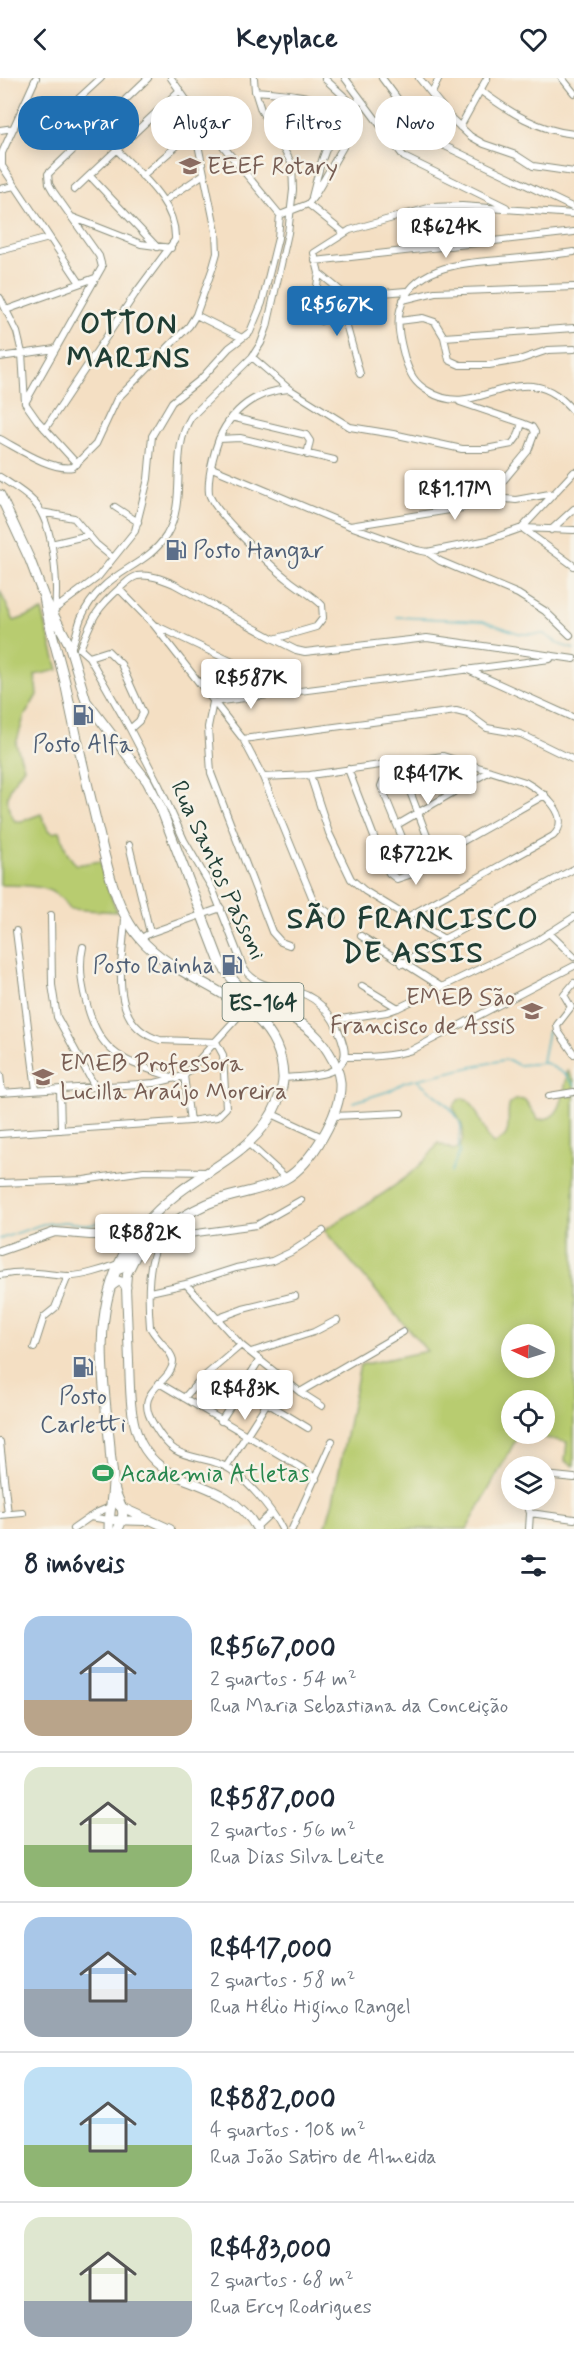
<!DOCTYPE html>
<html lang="pt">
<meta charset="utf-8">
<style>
:root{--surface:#fff;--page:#f6f6f7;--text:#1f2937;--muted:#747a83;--line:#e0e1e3;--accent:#1f6fb2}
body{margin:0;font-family:Mynerve,sans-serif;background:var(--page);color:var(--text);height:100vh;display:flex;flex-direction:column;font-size:22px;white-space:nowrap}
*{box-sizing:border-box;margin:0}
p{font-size:20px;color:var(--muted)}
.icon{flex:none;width:33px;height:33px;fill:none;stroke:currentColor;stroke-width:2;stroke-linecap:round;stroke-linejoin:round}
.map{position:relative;height:1451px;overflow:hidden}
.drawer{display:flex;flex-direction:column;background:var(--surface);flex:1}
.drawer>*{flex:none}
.guide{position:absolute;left:18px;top:18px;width:538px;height:54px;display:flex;gap:12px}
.needle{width:39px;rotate:274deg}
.tools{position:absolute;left:501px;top:1246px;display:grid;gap:12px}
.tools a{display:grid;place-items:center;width:54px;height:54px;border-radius:50%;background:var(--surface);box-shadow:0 3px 15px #0003;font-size:30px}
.price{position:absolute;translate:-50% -51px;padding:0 14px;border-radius:6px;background:#fff;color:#222;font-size:20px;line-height:39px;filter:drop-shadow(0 2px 3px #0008)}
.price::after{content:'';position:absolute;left:50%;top:36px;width:18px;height:14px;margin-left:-9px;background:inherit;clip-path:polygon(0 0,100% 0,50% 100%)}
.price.on{background:var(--accent);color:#fff}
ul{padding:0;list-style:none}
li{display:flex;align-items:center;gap:18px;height:150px;padding:0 24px}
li+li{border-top:2px solid var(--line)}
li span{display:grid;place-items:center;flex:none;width:168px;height:120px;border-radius:18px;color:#555}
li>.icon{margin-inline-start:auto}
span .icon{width:72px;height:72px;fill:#fffc;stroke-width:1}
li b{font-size:26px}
h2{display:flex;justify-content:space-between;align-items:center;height:72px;padding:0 24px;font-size:26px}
.chip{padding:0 21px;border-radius:24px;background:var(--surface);box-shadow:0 3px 15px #0003;font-size:21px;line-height:54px}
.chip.on{background:var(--accent);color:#fff}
header{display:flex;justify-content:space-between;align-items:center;height:78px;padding:0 24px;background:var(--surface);font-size:27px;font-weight:700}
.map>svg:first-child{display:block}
.green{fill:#b8cc70;stroke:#6c8452;stroke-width:1.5;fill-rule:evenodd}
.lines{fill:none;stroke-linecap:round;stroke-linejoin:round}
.stream{stroke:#3cacb8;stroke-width:1.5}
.minor-casing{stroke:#8a8e7c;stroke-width:8}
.tertiary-casing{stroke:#8a8e7c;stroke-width:10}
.trunk-casing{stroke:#8a8e7c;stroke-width:11}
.minor{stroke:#fff;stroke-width:6}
.tertiary{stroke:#fff;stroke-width:8}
.trunk{stroke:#fff;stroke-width:9}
.labels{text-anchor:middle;stroke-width:5;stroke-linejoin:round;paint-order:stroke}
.shield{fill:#f7f3e8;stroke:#60746a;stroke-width:1.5}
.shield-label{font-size:22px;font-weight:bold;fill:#1f3d34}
.education-label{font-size:24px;fill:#785e54;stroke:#f7f3e8;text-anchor:start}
.service-label{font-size:24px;fill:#4e5e75;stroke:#f7f3e8}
.street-label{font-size:24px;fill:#1f3d34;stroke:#f7f3e8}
.leisure-label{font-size:24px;fill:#27864d;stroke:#f7f3e8;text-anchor:start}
.district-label{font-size:30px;font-weight:bold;letter-spacing:1.5px;fill:#1f3d34;stroke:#f7f3e8}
</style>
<header><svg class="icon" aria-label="back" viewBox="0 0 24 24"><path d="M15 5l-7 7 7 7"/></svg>Keyplace<svg class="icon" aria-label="heart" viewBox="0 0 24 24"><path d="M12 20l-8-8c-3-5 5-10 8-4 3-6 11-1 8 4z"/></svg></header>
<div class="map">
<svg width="574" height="1451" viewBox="0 0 574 1451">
<rect width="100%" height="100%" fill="#f7f3e8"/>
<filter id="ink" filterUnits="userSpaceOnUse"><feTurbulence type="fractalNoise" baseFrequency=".0167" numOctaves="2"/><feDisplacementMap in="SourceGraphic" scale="12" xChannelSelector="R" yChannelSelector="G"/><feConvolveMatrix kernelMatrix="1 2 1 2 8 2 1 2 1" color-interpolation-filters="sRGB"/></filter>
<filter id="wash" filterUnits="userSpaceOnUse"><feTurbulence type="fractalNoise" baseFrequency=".008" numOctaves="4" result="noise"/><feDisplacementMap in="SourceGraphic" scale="24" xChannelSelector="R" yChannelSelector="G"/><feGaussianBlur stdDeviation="1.35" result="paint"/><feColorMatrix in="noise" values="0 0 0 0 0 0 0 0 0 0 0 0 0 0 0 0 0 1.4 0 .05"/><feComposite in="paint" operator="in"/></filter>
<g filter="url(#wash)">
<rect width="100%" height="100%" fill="#f4dfc3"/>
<path class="green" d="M0,513L14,543L42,533L58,592L35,597L37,617L24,639L16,666L24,689C10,708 0,722 15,743H22L41,736L48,752L53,755L60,753L67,775L76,787L100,783L106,805L117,834L70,831C53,804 28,808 0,807Z
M568,993L574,1003V1388L565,1383L567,1364L524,1356H544V1323H512V1356H519L467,1451H325L333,1423L360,1287L427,1273L324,1152C359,1130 418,1100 438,1065L453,1072L459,1070C468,1054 461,1044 453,1029C472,998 482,1058 493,1066C497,1064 502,1061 505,1058C515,1045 497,1018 525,1022L538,1041C564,1044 563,1012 568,993ZM512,1257H544V1290H512Z"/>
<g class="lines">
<path class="stream" d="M397,539L483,543L521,556H544L561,567L574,571
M542,984L548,953
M418,1003C430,1012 460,1034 461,1049C461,1059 456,1064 460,1073L451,1094
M354,1024L389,1013L405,1004L503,982H509L518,987L546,985L566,997L574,1007
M0,1161L43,1146L65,1144L91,1147L114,1139"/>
</g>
</g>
<g filter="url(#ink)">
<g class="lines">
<defs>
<path id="minor" d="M36,0L2,75V88L80,205
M171,0L194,33L280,137L308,126L315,117L350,57L359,19
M345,0L404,79L506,129
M382,0L426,59L574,130
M419,0L452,41L470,58L484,66L516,77L533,88L574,94
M562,0L574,15
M325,1L357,30
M255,13C275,15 336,15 336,43C336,53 329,64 325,74C319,89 316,104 312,119
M481,13C508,33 539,53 574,56
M432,15L439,0
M76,23L101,0
M460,49L487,0
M0,52L14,50
M90,98L157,169
M142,98L195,52
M0,111L15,108
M74,112L180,12
M164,123L204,96
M308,126L344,155
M72,139L141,166L171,170
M0,173L49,160
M574,174C553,177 532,179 511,181C471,185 412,184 400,232C396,248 401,266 405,281C410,296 414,305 428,313C466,337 495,304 533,308C551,310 563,321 574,334
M315,183L574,154
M319,195L314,227L321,243
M406,213L347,218L319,195L314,175L350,152L432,129L462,128L574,136
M347,218L345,242L360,296
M0,220L17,254L22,275L25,325L37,342L77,386
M403,222L435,214L574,209
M6,232L95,200
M196,237L242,260
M399,243L423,240L435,244L444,259L449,282L460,287H489L519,282L548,272L574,271
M444,259L574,250
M0,279L55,271
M252,279L289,311L350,349L393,356L462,371H486L512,366L518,358L522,345
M460,324L522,345L532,349L535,354L528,373L488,421
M25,325L102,189L99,178L53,113L49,106L48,96L148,0
M231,339L306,357L310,363L307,377
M45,351L135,216L175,162C177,125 140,96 117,72
M0,361C19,371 51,393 73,389L96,366L117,321L189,248L196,237L213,189L217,175L216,154L195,52L194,33
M219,361L240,360L334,382
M212,390L350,448L417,472L427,474L488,462L522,450L574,452
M574,394L522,450L574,488
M0,399C12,407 24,414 34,424C54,446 58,504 55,532
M115,429L138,444
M41,434L74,440L96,466L113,480
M350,448L462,430L495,420L516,422L555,415
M551,452L574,431
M51,466L89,457
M427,474L440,483L518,516L545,533L570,557
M119,511L154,547L243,661L263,699L314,824L333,838
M55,531L98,499L135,453L148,401L152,358L172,324L201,301L229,270L250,254L262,225L278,160L280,137
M157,548L243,589L286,614
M274,561L316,549L323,540L322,527C312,517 300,511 289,502C274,491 211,431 209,415C207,398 216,363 225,349C240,325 261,313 289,311
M71,570C76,561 77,550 81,540C86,529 94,518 102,510C122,490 150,483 166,458C189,420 168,377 191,339L252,279L261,265L267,249L288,155L293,112L292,86L261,32L255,13L254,0
M80,571L89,579L130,651L159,707L184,762L213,812L244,891C258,910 277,909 298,914C323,921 338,945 344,969C351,1000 304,998 284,1000
M80,571C93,539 95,532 121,509C126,505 130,500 137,498C150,496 162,501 174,506L274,561L296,572L305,574L427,560L574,581
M89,579L108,573L121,586L143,635L139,643L130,651
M466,591L574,640
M213,624L550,581
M213,624L208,649L211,695L272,854L281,864L289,867
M243,661L456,633L468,636L487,650L521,656L574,682
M401,690L435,779
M348,691L384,785L389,795L397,801L415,795L435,779L545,717
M402,693L383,703L381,708L413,786
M310,697L329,755L351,801L365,813L444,861
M263,699L310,697L443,678L525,704C541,713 574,738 553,758L409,838
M397,747L490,693
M129,767L150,855
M51,837L52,907L57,939L95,1009
M16,853L36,1012
M549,855L574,879
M361,858L440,908
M140,861L150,855L221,830
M83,869C76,898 89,954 113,973C130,988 157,993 177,1001
M402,886L444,861L574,791
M574,905L564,917L571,929L557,947L558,953L574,976
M362,908L398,930
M334,942L387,934L398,930L535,864L574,839
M345,979C368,979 390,979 412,972L574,888
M0,997L2,1014
M184,998L190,1043
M60,1011L61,1052
M0,1015L155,1005L184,998L246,930
M549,1018L574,1014
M272,1036L322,1059
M334,1038L401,1035
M0,1056L190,1043L217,1039L226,1030L223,977L216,964L160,962C106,946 123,883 125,840
M249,1066L286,1100
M0,1105L84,1102L144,1093L209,1094
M154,1157L160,1163C146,1183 148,1224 150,1249C154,1259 173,1274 173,1283C172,1307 131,1311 154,1347C176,1385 190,1374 222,1387C243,1396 272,1431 282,1451
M160,1163L189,1156L257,1147L301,1122
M0,1197C26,1192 42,1196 67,1198C80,1199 106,1191 118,1186
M186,1206L241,1267L300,1314L322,1328
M150,1214L186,1206L236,1190L272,1183L291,1174L323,1153
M216,1241L243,1231L295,1218
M34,1270L44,1239L55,1230L68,1198
M251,1274L314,1254L337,1242
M159,1305L302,1390L316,1401
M243,1306L267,1325L308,1350
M300,1314L403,1254
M184,1320L200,1302L241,1267
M221,1343L260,1281
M0,1364L8,1436
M226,1389L267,1325
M512,1396L509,1401L512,1406
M544,1397L574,1400
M526,1422L530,1435L529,1451
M530,1435L574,1441
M0,1437L23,1435
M90,1439L109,1442
M256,1449L271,1435
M73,1451L96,1435L110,1429
M292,1451L332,1363"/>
<path id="tertiary" d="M0,1173L55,1154L90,1157H136
M137,1176L127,1196L126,1209C127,1234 128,1258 129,1283C131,1333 128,1380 184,1401C214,1412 241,1422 257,1451
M119,1428L170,1451
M109,1442L146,1443"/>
<path id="trunk" d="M0,417L30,482L44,519L69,566L86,623L147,703L160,728L219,882C226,894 234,905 245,913C275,935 308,939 329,975C334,983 339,994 340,1004C342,1034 311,1087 285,1101C261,1114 232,1115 207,1126C172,1142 145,1163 120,1191
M44,519C49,548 58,576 65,604C74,649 84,693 95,738C104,775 114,831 140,860C183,911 280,918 283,998C284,1007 280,1016 277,1025C259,1070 214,1087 178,1115C154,1134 131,1159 119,1186C92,1245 104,1307 110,1369C110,1380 113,1391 113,1402C113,1418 109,1434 109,1451
M111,1208L118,1203L124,1205L126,1209
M114,1409C118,1428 129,1430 118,1451"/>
</defs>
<use href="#minor" class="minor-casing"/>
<use href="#tertiary" class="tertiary-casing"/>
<use href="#trunk" class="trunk-casing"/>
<use href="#minor" class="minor"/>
<use href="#tertiary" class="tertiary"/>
<use href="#trunk" class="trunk"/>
</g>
</g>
<defs>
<symbol id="school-bare" viewBox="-9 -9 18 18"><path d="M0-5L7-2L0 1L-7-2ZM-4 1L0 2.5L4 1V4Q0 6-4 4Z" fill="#8d6e63" stroke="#f7f3e8" stroke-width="2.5" paint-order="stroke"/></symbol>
<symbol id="fuel-bare" viewBox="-9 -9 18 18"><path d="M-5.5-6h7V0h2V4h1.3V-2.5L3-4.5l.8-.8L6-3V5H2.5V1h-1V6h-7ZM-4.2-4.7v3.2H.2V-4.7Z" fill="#5c6f8a" stroke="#f7f3e8" stroke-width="2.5" paint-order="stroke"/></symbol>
<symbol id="stadium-bare" viewBox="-9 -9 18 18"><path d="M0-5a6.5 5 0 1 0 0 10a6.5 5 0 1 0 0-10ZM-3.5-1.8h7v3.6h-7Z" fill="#2e9e5b" stroke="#f7f3e8" stroke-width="2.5" paint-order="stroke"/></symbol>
</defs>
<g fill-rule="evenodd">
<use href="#school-bare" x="175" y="73" width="30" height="30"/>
<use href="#fuel-bare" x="161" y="457" width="30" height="30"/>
<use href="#fuel-bare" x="68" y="622" width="30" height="30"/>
<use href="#fuel-bare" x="217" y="872" width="30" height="30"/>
<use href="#school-bare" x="517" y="918" width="30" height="30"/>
<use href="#school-bare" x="28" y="984" width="30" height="30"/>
<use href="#fuel-bare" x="68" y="1274" width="30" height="30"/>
<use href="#stadium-bare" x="88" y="1380" width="30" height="30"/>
</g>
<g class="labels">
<rect class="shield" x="222.5" y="905" width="81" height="38" rx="4.5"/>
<g class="shield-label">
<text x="263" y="932">ES-164</text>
</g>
<g class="education-label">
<text x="207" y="96">EEEF Rotary</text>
<text x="515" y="927" text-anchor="end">EMEB São<tspan x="515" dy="28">Francisco de Assis</tspan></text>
<text x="60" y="993">EMEB Professora<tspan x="60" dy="28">Lucilla Araújo Moreira</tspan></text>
</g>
<g class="service-label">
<text x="193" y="480" text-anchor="start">Posto Hangar</text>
<text x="83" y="674">Posto Alfa</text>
<text x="215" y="895" text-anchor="end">Posto Rainha</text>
<text x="83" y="1326">Posto<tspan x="83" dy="28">Carletti</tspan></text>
</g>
<g class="street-label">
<text transform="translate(219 792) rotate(65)" y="8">Rua Santos Passoni</text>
</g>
<g class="leisure-label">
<text x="120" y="1403">Academia Atletas</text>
</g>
<g class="district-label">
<text x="129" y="255">OTTON<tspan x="129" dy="34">MARINS</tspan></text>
<text x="413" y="850">SÃO FRANCISCO<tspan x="413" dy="34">DE ASSIS</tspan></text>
</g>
</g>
</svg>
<div class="tools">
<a><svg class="needle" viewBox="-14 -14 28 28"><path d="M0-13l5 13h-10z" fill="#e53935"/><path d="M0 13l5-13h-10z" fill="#747a83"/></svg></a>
<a><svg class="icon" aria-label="locate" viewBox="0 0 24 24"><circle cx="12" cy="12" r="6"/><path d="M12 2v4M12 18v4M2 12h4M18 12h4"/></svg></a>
<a><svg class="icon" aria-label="layers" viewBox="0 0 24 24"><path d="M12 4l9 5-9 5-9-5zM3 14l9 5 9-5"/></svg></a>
</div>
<b class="price" style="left:446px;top:181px">R$624K</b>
<b class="price on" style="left:337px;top:259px">R$567K</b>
<b class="price" style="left:455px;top:443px">R$1.17M</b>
<b class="price" style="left:251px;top:632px">R$587K</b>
<b class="price" style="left:428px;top:728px">R$417K</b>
<b class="price" style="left:416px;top:808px">R$722K</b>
<b class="price" style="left:145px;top:1187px">R$882K</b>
<b class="price" style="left:245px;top:1343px">R$483K</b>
<div class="guide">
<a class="chip on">Comprar</a>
<a class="chip">Alugar</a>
<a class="chip">Filtros</a>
<a class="chip">Novo</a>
</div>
</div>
<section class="drawer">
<h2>8 imóveis<svg class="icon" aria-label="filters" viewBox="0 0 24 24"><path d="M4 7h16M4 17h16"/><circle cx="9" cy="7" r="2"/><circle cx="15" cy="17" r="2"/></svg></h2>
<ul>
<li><span style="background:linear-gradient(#a9c7e8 70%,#b9a48a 0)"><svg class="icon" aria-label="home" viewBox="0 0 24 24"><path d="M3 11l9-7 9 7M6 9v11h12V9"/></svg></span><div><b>R$567,000</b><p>2 quartos · 54 m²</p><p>Rua Maria Sebastiana da Conceição</p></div></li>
<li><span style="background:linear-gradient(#dfe7d0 65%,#8fb573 0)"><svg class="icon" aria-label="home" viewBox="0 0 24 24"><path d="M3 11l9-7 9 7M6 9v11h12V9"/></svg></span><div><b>R$587,000</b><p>2 quartos · 56 m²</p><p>Rua Dias Silva Leite</p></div></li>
<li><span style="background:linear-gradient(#a9c7e8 60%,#9aa5b1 0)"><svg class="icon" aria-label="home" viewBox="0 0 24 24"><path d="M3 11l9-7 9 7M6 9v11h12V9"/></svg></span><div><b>R$417,000</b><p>2 quartos · 58 m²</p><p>Rua Hélio Higino Rangel</p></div></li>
<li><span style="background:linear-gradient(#bfe0f5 65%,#8fb573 0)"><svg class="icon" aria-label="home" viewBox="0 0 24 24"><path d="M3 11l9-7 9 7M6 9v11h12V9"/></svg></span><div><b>R$882,000</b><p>4 quartos · 108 m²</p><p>Rua João Satiro de Almeida</p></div></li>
<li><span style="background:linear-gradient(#dfe7d0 70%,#9aa5b1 0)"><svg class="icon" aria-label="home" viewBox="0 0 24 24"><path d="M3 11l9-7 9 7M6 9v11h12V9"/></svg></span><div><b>R$483,000</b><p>2 quartos · 68 m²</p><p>Rua Ercy Rodrigues</p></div></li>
</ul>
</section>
